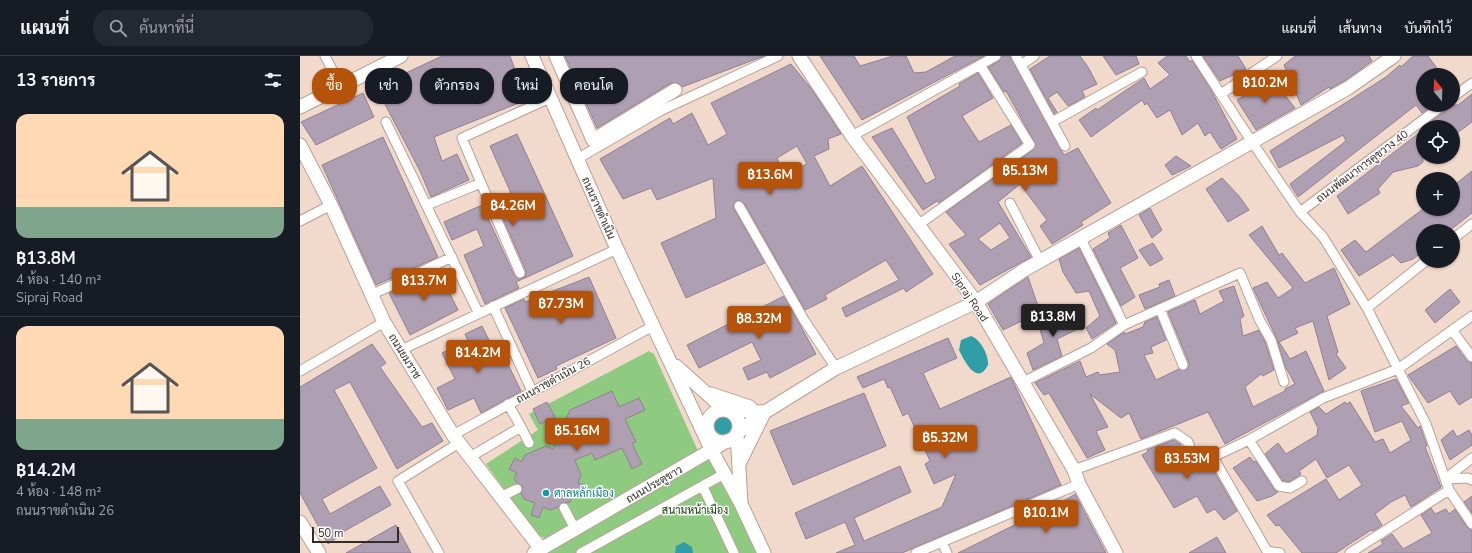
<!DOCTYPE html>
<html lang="th">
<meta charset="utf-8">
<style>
:root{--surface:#171b24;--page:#242831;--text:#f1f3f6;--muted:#9ea1a6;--line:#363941;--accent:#b45309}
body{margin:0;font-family:"Nunito Sans",Sarabun,sans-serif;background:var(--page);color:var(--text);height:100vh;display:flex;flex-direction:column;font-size:15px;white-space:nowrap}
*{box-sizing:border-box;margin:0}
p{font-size:13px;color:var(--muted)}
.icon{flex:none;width:22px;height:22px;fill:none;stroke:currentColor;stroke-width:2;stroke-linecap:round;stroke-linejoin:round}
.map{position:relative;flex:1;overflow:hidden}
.details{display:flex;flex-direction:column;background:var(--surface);width:300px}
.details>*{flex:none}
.guide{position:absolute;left:12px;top:12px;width:380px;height:36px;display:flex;gap:8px}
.needle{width:26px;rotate:341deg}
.controls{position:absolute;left:1116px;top:12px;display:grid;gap:8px}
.controls a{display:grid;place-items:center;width:44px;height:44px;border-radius:50%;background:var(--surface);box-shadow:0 1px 3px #0004;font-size:20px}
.scale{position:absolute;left:12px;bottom:10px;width:87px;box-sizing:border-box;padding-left:4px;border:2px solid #352c27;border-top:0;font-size:11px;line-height:14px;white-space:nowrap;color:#352c27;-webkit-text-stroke:3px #fff;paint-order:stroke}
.price{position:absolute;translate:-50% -34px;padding:0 9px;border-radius:4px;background:var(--accent);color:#fff;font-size:13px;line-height:26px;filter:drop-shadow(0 1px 2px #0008)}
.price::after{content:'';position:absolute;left:50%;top:24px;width:12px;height:9px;margin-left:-6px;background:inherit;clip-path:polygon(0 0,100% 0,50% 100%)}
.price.current{background:#222;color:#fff}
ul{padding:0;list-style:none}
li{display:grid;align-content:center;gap:8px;height:212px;padding:0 16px}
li+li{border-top:1px solid var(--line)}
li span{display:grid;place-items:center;height:124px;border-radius:12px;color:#555}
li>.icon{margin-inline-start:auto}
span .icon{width:72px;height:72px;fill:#fffc;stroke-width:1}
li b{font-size:17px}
h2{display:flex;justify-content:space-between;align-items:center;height:48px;padding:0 16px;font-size:17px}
.pill{padding:0 14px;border-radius:16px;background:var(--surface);box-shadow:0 1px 3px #0004;font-size:14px;line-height:36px}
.pill.current{background:var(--accent);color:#fff}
header{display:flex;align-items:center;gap:24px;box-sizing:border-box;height:56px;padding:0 20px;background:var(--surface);border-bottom:1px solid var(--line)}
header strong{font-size:19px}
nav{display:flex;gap:22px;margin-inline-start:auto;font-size:14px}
.search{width:280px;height:36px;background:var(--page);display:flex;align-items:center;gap:10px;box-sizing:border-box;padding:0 14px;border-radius:16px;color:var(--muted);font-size:15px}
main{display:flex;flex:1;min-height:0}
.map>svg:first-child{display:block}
.green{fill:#8ecb80}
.water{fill:#309ea6}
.building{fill:#af9fb2;stroke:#908093;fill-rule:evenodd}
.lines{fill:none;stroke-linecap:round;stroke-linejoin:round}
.street-casing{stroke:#b8a194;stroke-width:11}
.secondary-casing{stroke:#b8a194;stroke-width:15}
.street{stroke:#fff;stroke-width:9}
.secondary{stroke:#fff;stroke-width:13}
.culture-dot{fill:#0f9aa8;stroke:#fff;stroke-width:1.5}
.labels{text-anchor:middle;stroke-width:3;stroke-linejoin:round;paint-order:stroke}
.street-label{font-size:11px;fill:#352c27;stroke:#fff}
.culture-label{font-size:11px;fill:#0d838f;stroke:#fff;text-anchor:start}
.park-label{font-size:11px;fill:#133b07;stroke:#fff}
</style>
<header>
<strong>แผนที่</strong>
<div class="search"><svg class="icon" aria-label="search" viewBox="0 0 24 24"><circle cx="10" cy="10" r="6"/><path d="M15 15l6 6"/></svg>ค้นหาที่นี่</div>
<nav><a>แผนที่</a><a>เส้นทาง</a><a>บันทึกไว้</a></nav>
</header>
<main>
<section class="details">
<h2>13 รายการ<svg class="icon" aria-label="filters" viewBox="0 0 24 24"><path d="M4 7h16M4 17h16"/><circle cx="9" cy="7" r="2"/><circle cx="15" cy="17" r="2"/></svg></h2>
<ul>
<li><span style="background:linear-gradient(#ffd9b3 75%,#7fa58c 0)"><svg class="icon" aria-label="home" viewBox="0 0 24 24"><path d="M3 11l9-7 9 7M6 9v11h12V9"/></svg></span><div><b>฿13.8M</b><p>4 ห้อง · 140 m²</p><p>Sipraj Road</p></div></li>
<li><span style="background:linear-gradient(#ffd9b3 75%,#7fa58c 0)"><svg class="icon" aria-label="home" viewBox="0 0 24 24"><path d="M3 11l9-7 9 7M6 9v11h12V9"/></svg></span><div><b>฿14.2M</b><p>4 ห้อง · 148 m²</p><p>ถนนราขดำเนิน 26</p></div></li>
</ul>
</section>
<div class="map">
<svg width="1172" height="497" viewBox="0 0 1172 497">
<rect width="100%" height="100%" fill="#f1d9cc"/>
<path class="green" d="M349,295L354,298L399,397L247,484L236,477L186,408L238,374L229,358Z
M412,395L464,497H234Z"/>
<path class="water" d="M671,280C680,283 689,299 688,309C677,331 664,304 659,294L661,284Z
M414 370a9 9 0 1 1 18 0a9 9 0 1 1-18 0Z
M384,486L392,491L393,497H375L376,490Z"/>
<path class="building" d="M142,0H210L226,44L134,81L142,105L157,98L169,124L131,141L120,115L76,31Z
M265,0H464L382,31L378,27H371L297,72Z
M520,0H554L560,10L593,0H606L614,17L626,16L655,0H684L562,64Z
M702,0H710L764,99L778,92L811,147L781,166L783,169L752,188L740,170L747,164L720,128L698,146L731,201L680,229L649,188L666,179L646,156L733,94L736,89L706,35L704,36L688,11L699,5ZM700,167L710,182L691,194L678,183Z
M750,0H780L788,11L797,28L782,35L785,41L768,50L757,36L748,42L757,56L754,58L730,13Z
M803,0H836L839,8L816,19Z
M867,0H886L890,6L892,4L909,30L937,83L921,93L910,76L905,80L898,67L882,79L870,54L857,62L847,47L845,49L842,44L791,81L779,64L796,52L797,54L844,22L850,33L870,19L858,7Z
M903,0H938L946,13L920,25Z
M995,0H1069L1072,5L1044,25L1030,33L1029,31L1001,49L984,9Z
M1113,0H1128L1142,19H1123V49H1133L1122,57L1116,49L998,141L990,128L1046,85L1043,79L979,112L970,95L1086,21L1100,9L1101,11Z
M491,8L513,35L541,78L528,83L529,93L514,100L530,130L562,110L633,218L606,236L604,232L546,261L542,252L599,224L586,204L525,239L527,243L505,254L444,147L439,144L434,147V153L465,207L386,242L361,187L416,162L413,122L357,144L351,132L323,143L300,103L370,62L373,68L392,57L408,89L427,78L411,47ZM497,90L507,108L484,120L477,102Z
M678,17L693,42L662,60L679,86L711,69L722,87L639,147L637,145L623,154L572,81L592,72L626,128L636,122L607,61L660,30L659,28Z
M972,23L995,52L956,74L937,44Z
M63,37L74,61L16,89L1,66Z
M1172,38V66L1153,80V71H1134L1130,66L1147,54L1149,49H1158Z
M1123,74V106L1118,110L1093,116L1078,133L1080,137L1048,158L1037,140Z
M217,78L273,200L216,226L219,232L185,248L164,199L184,190L177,173L152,184L144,166L182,149L214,219L219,223L225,221L226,215L198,151L214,144L190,90Z
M83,81L138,201L76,229L22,109Z
M876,100L891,110L872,119L865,109Z
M1172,115V157L1149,175H1123V195L1113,203L1101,207L1093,199L1059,220L1041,194L1055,184L1066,196L1123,153H1153V130Z
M922,122L939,140L949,154L928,166L906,133Z
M850,152L862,174L852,182L839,159Z
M821,169L838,202L820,212L835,241L821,250L793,193L810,182L808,177Z
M962,170L979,199L982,197L1005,227L1034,212L1050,248L1027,260L1038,296L1036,298L1046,312L1029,324L1013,265L995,272L998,277L979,286L990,303L1006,295L1024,335L925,388L908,356L841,383L829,357L821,362L790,338L808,371L796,375L805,394L787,402L749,337L744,339L735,327L780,305L786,321L798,316L800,319L820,316L815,294L807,288L824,276L825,278L843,271L845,266L857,261L866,284L851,291L853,297L844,299L856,324L879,313L886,314L889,310V307L868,256L895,244L900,258L924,245L919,235L934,230L944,260L940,263L943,280L959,274L965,286L974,314L963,320L961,318L945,331L953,351L985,335V333L995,328L985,310L976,281L953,232L967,226L978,242L993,232L949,179Z
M853,187L863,203L850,210L839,194Z
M779,192L816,267L792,283L786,272L800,260L789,235L776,237L763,216L759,203Z
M138,214L158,254L110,279L89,237Z
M289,221L316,282L256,310L257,313L238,322L205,252L224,243L225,246Z
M728,221L740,256L703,274L688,248Z
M869,224L875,240L845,253L839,239L860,231L859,228Z
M1150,233L1160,246L1135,267L1125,254Z
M484,240L516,298L470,322L467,316L448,324L443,312L461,304L452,286L399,312L387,289Z
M769,251L782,271L757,283L762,300L733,314L727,297L744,287L739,270Z
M182,270L197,300L203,298L221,335L181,357L174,342L148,354L137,332L155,323L142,297L168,285L165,278Z
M648,282L657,302L623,317L640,353L711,321L761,429L602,497H536L555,489L545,466L506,483L495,457L600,410L611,436L554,462L564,485L642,451L656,418L634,428L625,408L630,405L608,357L603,360L590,331L588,332L584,323L563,332L557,321Z
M72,288L86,307L80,311L122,371L132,367L143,385L97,413L50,326L34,334L77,412L22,443L30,458L80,430L91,449L41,477V479L28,488L0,437V331Z
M1156,290L1167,305L1172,307V341L1159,349L1150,335L1128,347L1108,319Z
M1096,323L1109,347L1101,350L1118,372L1120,370L1127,390L1125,391L1141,431L1111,451L1105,439L1091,446L1075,458L1082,469L1073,475L1071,474L1036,497H1002L979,469L976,470L967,459L1026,423L1039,444L1062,429L1049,409L1027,422L1016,403L999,415L1001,418L997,421L989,426L983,425L965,398L978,387L986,398L1017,379L1018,372L1010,356L1019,351L1026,358L1045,346L1047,348L1050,346L1075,386L1083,383L1090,397L1111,384L1102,365L1075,376L1061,335Z
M312,335L319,351L339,342L345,354L325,363L336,386L332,387L342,408L332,413L322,392L295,404L292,397L275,404L281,419L278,427L287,430L283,440L274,436L270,446L262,447L258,451L250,454L243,451L239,462L231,459L235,447L224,443L221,437L223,431L217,427L214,422L217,417L209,413L215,402L221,406L225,399L246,390L253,393L258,382L279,391L266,363L270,354Z
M564,337L586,390L493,429L470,375Z
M247,346L255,361L240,368L233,353Z
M1153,374L1157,381L1169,374L1172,379V389L1150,404L1141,384Z
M874,384L880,388L890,407L896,415L912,412L937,455L924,464L915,453L907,457L897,440L874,452L842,399L848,396L847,394Z
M950,401L954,406L956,405L974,433L978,436L972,440L957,445L933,412Z
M775,438L806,497H658L769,442Z
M1172,440V457L1164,446Z
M1131,452L1135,458L1146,453L1149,458L1155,453L1167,471L1172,474V497H1068L1083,488L1081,485L1092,478L1103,493L1132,477L1121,459Z
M96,469L111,497H46Z
M917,481L926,497H889Z"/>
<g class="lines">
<defs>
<path id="street" d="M25,0L41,31
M716,0L765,90
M896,0L950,83L1000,156L1023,181L1067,252L1126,368L1149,434L1172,468
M721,9L734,0
M921,38L977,0
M1153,41L1172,27
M86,66L178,256
M752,66L842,16
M552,80L696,0
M277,103L360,55L478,0
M181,127L220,217
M710,147L740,205
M127,149L181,127L162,82L250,42
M439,150L504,264L536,312
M1000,156L1143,49
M0,165L31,149
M618,169L730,89L680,9
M781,183L824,269
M1153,183L1172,168
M71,239L152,201
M193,250L232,335
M1067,252L1126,205
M860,253L883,309
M1152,274L1172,301
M101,294L317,193
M0,315L84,266
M723,326L791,292L824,269L940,217L960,265L971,284L984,326
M221,371L229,387
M153,379L353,270
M949,384L979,430L990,432L1002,425
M170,401L221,371L208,348
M913,401L967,495L980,497
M774,414L875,377L888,386L895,405L913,401L949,384L1023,342L1098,313L1172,260
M1145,423L1172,402
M1145,423L1168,422L1172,424
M403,431L434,497
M200,441L217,433
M264,452L275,473
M642,486L647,497
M139,497L98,425L159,387
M281,497L424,418
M616,497L779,428
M1050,497L1149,434"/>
<path id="secondary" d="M232,0L317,193L412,395L441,448L464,497
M256,0L293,84L375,34
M499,0L552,80L676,246L774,414L779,428L816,497
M0,51L101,0
M0,89L31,149L84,266L153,379L241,493
M376,310L425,354L465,356
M411,338L450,351
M407 370a16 16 0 1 1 32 0a16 16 0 1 1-32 0Z
M439,408L463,359
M441,448L437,377L465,356L536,312L676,246L724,214L1048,32L1094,0
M0,466L19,497
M234,497L427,385"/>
</defs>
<use href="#street" class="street-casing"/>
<use href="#secondary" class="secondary-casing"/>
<use href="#street" class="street"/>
<use href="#secondary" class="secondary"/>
</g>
<circle class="culture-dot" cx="246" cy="437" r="4"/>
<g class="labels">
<g class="street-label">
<text transform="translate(1062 110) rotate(-37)" y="4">ถนนพัฒนาการคูขวาง 40</text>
<text transform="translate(299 152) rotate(66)" y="4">ถนนราขดำเนิน</text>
<text transform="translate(670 241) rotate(56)" y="4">Sipraj Road</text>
<text transform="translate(105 300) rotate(58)" y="4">ถนนยมราช</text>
<text transform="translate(253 324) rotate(-29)" y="4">ถนนราขดำเนิน 26</text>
<text transform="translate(354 428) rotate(-30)" y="4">ถนนประตูขาว</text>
</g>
<g class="culture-label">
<text x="254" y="441">ศาลหลักเมือง</text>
</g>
<g class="park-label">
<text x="395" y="458">สนามหน้าเมือง</text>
</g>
</g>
</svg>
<div class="controls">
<a><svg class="needle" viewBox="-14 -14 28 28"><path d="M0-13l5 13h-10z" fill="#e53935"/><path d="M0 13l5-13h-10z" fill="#9ea1a6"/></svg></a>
<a><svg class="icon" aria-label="locate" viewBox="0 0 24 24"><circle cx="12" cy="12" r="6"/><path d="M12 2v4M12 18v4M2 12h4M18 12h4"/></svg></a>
<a>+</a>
<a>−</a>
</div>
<div class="scale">50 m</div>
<b class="price" style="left:965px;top:48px">฿10.2M</b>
<b class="price" style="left:725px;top:136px">฿5.13M</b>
<b class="price" style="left:470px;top:140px">฿13.6M</b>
<b class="price" style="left:213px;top:171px">฿4.26M</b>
<b class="price" style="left:124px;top:246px">฿13.7M</b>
<b class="price" style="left:261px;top:269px">฿7.73M</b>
<b class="price current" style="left:753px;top:282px">฿13.8M</b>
<b class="price" style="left:459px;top:284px">฿8.32M</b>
<b class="price" style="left:178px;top:318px">฿14.2M</b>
<b class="price" style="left:277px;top:396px">฿5.16M</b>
<b class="price" style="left:645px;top:403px">฿5.32M</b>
<b class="price" style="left:887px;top:424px">฿3.53M</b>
<b class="price" style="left:746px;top:478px">฿10.1M</b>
<div class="guide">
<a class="pill current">ซื้อ</a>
<a class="pill">เช่า</a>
<a class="pill">ตัวกรอง</a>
<a class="pill">ใหม่</a>
<a class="pill">คอนโด</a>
</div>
</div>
</main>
